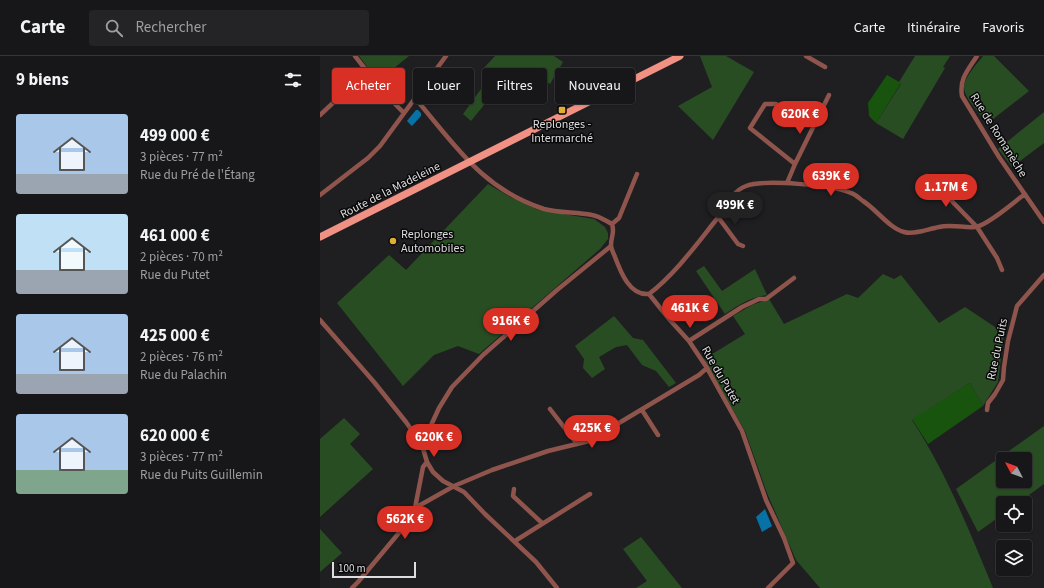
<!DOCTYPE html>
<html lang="fr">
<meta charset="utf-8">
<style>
:root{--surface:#17171a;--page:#242427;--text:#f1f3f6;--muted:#9e9fa2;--line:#363639;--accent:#d93025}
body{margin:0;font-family:"Source Sans 3",sans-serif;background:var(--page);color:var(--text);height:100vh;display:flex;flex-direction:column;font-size:15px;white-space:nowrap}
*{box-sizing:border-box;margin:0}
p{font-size:13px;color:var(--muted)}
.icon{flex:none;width:22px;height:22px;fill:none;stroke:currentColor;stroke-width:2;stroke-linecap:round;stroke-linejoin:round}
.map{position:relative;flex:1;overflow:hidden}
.drawer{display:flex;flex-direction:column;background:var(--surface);width:320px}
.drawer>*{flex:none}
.guide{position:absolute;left:12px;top:12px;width:380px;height:36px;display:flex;gap:8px}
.needle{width:26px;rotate:311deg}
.tools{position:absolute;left:676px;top:396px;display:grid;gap:8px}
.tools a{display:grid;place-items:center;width:36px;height:36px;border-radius:4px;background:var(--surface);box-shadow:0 1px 3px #0004,0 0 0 1px var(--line);font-size:20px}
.scale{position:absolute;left:12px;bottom:10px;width:84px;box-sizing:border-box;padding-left:4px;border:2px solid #dddcde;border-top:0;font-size:11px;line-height:14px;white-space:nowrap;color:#dddcde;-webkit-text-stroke:3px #09090a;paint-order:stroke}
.price{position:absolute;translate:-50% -34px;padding:0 9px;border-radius:14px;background:var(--accent);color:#fff;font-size:13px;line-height:26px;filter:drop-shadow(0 1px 2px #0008)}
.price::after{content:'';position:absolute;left:50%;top:24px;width:12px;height:9px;margin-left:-6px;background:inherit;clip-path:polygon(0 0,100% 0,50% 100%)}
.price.on{background:#222;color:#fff}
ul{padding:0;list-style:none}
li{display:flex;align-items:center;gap:12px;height:100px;padding:0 16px}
li span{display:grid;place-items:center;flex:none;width:112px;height:80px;border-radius:4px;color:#555}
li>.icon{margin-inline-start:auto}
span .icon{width:48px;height:48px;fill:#fffc;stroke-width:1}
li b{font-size:17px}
h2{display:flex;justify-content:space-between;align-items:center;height:48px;padding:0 16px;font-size:17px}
.chip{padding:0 14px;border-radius:4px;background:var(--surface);box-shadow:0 1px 3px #0004,0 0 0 1px var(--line);font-size:14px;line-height:36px}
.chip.on{background:var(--accent);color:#fff}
header{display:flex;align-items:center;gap:24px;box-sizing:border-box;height:56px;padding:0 20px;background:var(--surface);border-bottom:1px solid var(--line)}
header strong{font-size:19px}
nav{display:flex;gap:22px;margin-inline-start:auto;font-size:14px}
.search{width:280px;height:36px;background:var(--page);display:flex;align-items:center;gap:10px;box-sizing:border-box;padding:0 14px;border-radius:4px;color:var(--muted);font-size:15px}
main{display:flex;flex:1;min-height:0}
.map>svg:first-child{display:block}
.green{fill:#294d23;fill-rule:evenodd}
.forest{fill:#19540e}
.water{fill:#0772a6}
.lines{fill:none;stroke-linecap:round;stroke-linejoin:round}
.street{stroke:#8f554c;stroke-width:4.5}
.primary{stroke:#f19183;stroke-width:7}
.poi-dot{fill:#e0b034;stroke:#09090a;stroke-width:1.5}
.labels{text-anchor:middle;stroke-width:3;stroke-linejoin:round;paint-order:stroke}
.poi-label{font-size:12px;fill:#dddcde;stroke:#09090a}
.street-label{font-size:12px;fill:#dddcde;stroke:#09090a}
</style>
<header>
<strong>Carte</strong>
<div class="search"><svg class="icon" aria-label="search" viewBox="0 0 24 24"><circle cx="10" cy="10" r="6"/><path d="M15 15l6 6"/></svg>Rechercher</div>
<nav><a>Carte</a><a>Itinéraire</a><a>Favoris</a></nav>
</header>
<main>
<section class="drawer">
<h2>9 biens<svg class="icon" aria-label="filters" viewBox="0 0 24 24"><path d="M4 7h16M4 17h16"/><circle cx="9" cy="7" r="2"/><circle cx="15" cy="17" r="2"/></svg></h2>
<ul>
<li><span style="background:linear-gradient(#a9c7e8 75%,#9aa5b1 0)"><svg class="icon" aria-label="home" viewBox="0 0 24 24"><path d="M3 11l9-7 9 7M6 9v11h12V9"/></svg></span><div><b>499 000 €</b><p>3 pièces · 77 m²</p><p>Rue du Pré de l'Étang</p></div></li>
<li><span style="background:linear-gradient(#bfe0f5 70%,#9aa5b1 0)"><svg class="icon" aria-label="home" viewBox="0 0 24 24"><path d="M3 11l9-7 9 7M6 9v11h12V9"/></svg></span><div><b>461 000 €</b><p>2 pièces · 70 m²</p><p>Rue du Putet</p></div></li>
<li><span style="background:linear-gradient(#a9c7e8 75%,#9aa5b1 0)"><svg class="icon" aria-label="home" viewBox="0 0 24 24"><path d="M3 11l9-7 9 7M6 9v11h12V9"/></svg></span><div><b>425 000 €</b><p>2 pièces · 76 m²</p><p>Rue du Palachin</p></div></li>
<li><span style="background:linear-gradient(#a9c7e8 70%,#7fa58c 0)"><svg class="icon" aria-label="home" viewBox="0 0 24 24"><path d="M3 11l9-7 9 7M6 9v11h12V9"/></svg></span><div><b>620 000 €</b><p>3 pièces · 77 m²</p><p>Rue du Puits Guillemin</p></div></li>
</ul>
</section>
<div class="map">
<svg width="724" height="532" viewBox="0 0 724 532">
<rect width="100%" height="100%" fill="#1f1f22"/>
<path class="green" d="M39,0H89L58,25Z
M175,0H234L243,6L230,28L216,17L197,44L181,28L151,65L143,58L169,22L162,14Z
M380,0H406L434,16L393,84L358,50L392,31Z
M595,0H630L623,11L625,12L583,83L556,67L581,28L579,26Z
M663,0H674L709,35L668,67C661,59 643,41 644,30C646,19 657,8 663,0Z
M724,56V87L692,111L678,93Z
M168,128L190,141L219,154L274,163L285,171L288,177V183L280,193L159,298L138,290L114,299L83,330L17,247L69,199L86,214Z
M384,210L402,235L435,213L447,239C428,242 421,248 405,258L376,215Z
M563,218L574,223L581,219L619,267L645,251L684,277L678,326L663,350L650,327L592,364C626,416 649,474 673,532H500L476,504L447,437L425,375L384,303L425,278L413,260L432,249L449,243L464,268L527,238L538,242Z
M294,260L313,282L323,284L356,327L349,331L336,315L322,309L307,289L296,291L279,301L285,313L272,322L263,312L264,303L255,290Z
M24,362L40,378L30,388L53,413L0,461V383Z
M724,370V428L698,447H683V458L658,476L636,433ZM683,403H705V425H683Z
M0,473L22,497L0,516Z
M321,481L362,532H316L327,525L303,493Z"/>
<path class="forest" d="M567,19L581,27L556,67L549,60L548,47Z
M650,327L663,350L608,388L592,363Z"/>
<path class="water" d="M96,54H98L101,57V60L92,70L87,65Z
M445,453L452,470L442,476L436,461Z"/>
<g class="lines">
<path class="street" d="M35,0L65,38L84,57
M486,0L505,11
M657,0C648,14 639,23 642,40L679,101L724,166
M95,42C135,89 162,133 224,153C239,157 256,156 272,159C279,160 286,165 292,168C295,177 291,180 291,189C291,193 294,198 295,201C301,217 310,240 329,238L349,263L369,285L387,312L422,375L446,444L464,482L473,507L448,532
M456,48H445L430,72L475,108
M0,59L47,15
M607,120L618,127L623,136L657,171L677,202L682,214
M467,127L475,108L509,39
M0,139L48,102L60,90L126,0
M398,161L418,188L423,190
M292,168L299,162L317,118
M329,238C355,218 376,189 396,164C404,153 412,135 426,130C444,123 512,129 531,137C535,138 539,142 543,145C556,153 569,172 584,176C595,179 608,173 619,171C631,168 644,172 655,171C667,170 695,145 705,138
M0,264L54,326L86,366L102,389L107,406L113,416L123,425L144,436L165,458L216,506L237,532
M369,285L422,251L439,243H446L474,222
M230,353L257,388
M322,354L338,379
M667,354L668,347L675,338L683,324L684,311L688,285L697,250L724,219
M102,389L119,352L132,331L163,299L237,234L291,190
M194,433L193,440L222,467
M95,452L103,411L107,406
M195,485L270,438
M32,532L38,526L83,472L95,452L134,430L172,414L228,395L269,385L379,319L387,312"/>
<path class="primary" d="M0,181L360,0"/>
</g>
<g class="poi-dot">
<rect x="238" y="50" width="8" height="8" rx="2"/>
<circle cx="73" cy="185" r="4"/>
</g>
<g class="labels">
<g class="poi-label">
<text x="242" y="72">Replonges -<tspan x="242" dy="14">Intermarché</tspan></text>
<text x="81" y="182" text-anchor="start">Replonges<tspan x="81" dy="14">Automobiles</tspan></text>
</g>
<g class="street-label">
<text transform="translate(679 79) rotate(58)" y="4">Rue de Romanèche</text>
<text transform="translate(70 134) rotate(-27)" y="4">Route de la Madeleine</text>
<text transform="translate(677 293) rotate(-78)" y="4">Rue du Puits</text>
<text transform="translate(401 319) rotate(60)" y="4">Rue du Putet</text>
</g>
</g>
</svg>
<div class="tools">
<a><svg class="needle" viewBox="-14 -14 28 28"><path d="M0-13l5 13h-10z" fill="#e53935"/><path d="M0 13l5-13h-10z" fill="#9e9fa2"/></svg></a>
<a><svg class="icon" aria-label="locate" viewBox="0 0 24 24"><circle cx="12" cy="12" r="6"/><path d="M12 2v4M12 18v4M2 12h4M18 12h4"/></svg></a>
<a><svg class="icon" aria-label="layers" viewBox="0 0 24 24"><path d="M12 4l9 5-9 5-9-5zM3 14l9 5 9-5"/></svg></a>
</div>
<div class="scale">100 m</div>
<b class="price" style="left:480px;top:79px">620K €</b>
<b class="price" style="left:511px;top:141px">639K €</b>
<b class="price" style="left:626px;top:152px">1.17M €</b>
<b class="price on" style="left:415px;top:170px">499K €</b>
<b class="price" style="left:370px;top:273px">461K €</b>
<b class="price" style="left:191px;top:286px">916K €</b>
<b class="price" style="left:272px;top:393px">425K €</b>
<b class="price" style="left:114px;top:402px">620K €</b>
<b class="price" style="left:85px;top:484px">562K €</b>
<div class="guide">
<a class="chip on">Acheter</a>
<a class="chip">Louer</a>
<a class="chip">Filtres</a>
<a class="chip">Nouveau</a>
</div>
</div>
</main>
